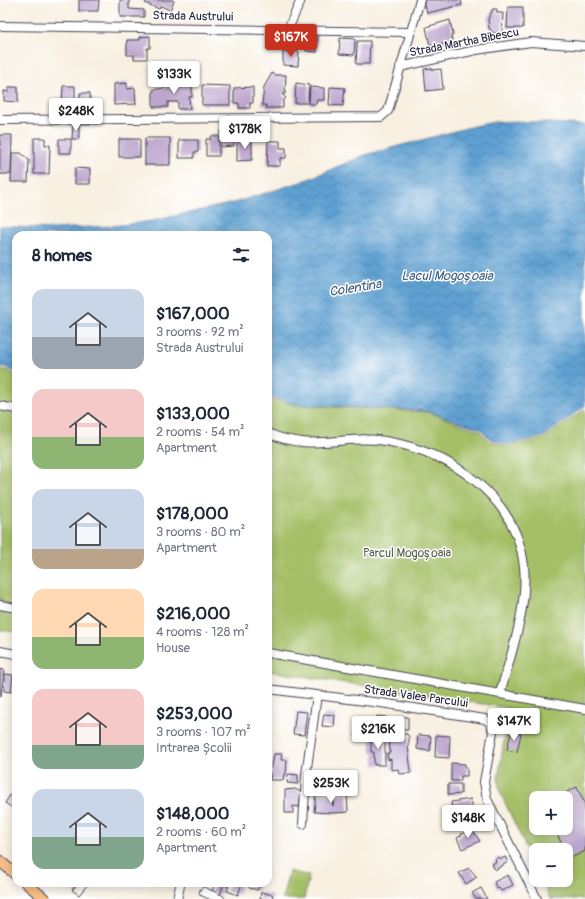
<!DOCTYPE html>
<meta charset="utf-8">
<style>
:root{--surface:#fff;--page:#f2f2f3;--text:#1f2937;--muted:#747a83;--accent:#c8321e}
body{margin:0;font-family:Pangolin,sans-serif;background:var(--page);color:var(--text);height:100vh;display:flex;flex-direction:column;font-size:15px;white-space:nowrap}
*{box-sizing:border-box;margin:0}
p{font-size:13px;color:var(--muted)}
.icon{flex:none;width:22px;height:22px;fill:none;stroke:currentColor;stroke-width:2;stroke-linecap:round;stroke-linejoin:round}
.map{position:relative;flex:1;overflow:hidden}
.side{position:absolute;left:12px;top:231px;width:260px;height:656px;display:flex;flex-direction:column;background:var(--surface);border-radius:12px;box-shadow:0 2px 10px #0003}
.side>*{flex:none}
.controls{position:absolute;left:529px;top:791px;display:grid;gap:8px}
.controls a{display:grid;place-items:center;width:44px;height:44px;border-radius:8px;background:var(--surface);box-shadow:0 2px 10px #0003;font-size:20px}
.price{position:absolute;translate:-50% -34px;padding:0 9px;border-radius:4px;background:#fff;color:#222;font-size:13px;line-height:26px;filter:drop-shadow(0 1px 2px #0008)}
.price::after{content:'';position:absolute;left:50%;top:24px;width:12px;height:9px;margin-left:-6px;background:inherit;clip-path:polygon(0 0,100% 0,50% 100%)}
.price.current{background:var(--accent);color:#fff}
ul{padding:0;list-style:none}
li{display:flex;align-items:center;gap:12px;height:100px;padding:0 20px}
li span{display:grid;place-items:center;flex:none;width:112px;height:80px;border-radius:12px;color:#555}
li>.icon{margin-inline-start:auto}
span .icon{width:48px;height:48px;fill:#fffc;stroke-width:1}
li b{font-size:17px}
h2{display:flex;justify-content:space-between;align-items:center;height:48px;padding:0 20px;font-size:17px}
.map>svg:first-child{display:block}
.green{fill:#a4bf66;stroke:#637050;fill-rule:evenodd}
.water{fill:url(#water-waves);stroke:#406186}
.building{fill:#bda6ce}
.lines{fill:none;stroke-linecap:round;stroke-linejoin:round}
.minor-casing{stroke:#424154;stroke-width:10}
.major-casing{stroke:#424154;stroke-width:12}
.minor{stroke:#fff;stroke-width:8}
.major{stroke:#f6be87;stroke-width:10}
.labels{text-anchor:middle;stroke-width:3;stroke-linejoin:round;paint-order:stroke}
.street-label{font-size:12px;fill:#22223b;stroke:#fff}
.park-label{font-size:12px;fill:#56614c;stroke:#fff}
.water-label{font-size:13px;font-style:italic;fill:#3d5b7f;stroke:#fff}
</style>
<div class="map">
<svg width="585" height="899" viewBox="0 0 585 899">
<defs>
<pattern id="water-waves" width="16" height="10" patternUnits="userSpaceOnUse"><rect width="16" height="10" fill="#5fa0d2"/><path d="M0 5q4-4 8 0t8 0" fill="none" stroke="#4e82ac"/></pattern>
</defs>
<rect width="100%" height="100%" fill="#fff"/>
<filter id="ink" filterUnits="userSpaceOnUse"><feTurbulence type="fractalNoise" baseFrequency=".025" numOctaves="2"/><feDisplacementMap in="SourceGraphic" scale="8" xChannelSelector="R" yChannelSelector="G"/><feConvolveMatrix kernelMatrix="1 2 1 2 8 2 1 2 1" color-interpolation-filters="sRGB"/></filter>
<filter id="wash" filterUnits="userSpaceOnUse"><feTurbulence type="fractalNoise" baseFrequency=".012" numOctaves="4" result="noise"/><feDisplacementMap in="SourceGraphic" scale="16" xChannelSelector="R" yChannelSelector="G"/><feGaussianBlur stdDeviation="0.9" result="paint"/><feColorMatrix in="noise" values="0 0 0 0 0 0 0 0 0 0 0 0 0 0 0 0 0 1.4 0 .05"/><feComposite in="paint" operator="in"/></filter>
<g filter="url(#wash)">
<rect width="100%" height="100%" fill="#f8f0e1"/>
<path class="green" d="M0,370H6L16,375V632L0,630Z
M268,398L295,405L427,412L480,431L489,441L508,446L543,439L585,409V899H550L541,880H566V850H536V869L500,792L498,779L509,708L268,671ZM536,798H566V828H536Z
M289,871L309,876L304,899H282Z"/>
<path class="water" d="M516,121L585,125V406L543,437L508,444L490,439L481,429L427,411L295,404L268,396V235H16V373L6,367H0V226L52,229L113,226L152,221L233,203L301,182L365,155L474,126L494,122Z"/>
<g id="blocks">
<path class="building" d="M79,0H99L98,11H79Z
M120,0H129V9L144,10V17H120Z
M147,0H172L174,1L170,10L161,6L159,9L145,3Z
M424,0H461L462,5L427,13Z
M508,7H523V28H507Z
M493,9H497V13H503L502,33H493L489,28L488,19Z
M450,20L453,35H451L453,43L430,46L426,27Z
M305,35L318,36L317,52L306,51Z
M150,36V48H147V59H134V55H127V40H140V37Z
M340,38L355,39L354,55L339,54Z
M357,41H370L369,64H356Z
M289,50L299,52L298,66L283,65V52H289Z
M432,68V70L441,69L443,89L426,91L424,69Z
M272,73L275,75H286L285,94H282L286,98L283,101V108H266V105H262L264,87Z
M180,81H192V97H189L190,109H178V102H168V107H153V90L165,88V84H175V91H177V85H180Z
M127,83V89L135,88L136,104L114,105V84Z
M296,83L309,85L308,103H295Z
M202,85L230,86V105H202Z
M63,86H75V108L62,106Z
M9,87H18V102L4,101V91L9,92Z
M253,87V103H250V108H239V103H234V88Z
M310,87L324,88V100H317L316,104H309Z
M330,87L345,88L343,106L329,105Z
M80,93H90V103H80Z
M73,124H79V139H72Z
M223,125H232V130H234V146L221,147V131H223Z
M0,135H12L11,174H0Z
M211,136H219V156H206V139H211Z
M244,137H250V140H252V160L237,161V140H244Z
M34,138H45V145H50L49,174H34Z
M145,138H170V165H145Z
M59,139H71V153H59Z
M119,139H140V157H119Z
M179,140H198V152H194V158H179Z
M268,141H280V148H286V158H280V166H267Z
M12,153H21L29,160L28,182H11Z
M75,168L90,169V184H75Z
M0,669L4,670L1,696H0Z
M5,674L13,675L11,692L4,691Z
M296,711L307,712L304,735L293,734Z
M324,714L335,715L334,727L322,726Z
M377,716L386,717L385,729L377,728Z
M398,717H408V730H398Z
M356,720L370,721L369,737L355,736Z
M511,732L521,734L517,752L507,750Z
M371,734H380V741H385V765H374V752H371Z
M407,734L409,737V744L408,745L411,773L399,774L398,769L391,770V759L388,760L387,753H390L389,735Z
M418,735L431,736L430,751L417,749Z
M436,735L450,736L449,758L435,757Z
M274,754H282L281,760H287L286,774H284L283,780H270Z
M451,763L465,764V767H467V776H461V781H451Z
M288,774L298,775V784L287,783Z
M448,784H461V794L448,795Z
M16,786V810L5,803Z
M577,787L585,804V851L569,859L554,828H566V798H555Z
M295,789L301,792L299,807L293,806V813H285V790Z
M316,793L332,795L333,806V795L347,794L348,812L334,813L314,812Z
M471,799L473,811L453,813L451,802Z
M472,830L480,841L462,849L457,838L462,835L461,834Z
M499,857L501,859L505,857L508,862L495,870L492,864L496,862L495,859Z
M469,868L477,877L466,884L459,873Z
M508,875L513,885L501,891L499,888L497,889L494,882Z
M78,883H89L79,895L72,890Z
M215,883H224L220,895L212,891Z
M227,883H242L238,895L227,891L229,886H226Z
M250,883H260L258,890L249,888Z
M481,888L487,899H476L472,893Z
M261,892L273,895L272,899H260Z"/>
</g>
</g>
<g filter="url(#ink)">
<use href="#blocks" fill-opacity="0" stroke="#424154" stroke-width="1"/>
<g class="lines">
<defs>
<path id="minor" d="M0,26L410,32
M288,29L301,0
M400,67L476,50L531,42L585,46
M0,120L381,117L388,111L420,0
M0,406L16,409
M268,433C311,453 343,434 385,441C450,452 516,496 524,566C528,606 511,655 500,693
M0,605L16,608
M0,651L16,654
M268,653L585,709
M268,689L381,703L485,719L491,724L493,732L484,782L487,799L537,899
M303,824L306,775L317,695
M204,892L220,899
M177,899L180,886"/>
<path id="major" d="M0,861L16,875
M26,883L45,899"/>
</defs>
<use href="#minor" class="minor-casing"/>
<use href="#major" class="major-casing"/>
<use href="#minor" class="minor"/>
<use href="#major" class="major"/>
</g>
</g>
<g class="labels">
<g class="street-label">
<text transform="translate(193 16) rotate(1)" y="4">Strada Austrului</text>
<text transform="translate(464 42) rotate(-11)" y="4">Strada Martha Bibescu</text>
<text transform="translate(416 696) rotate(8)" y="4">Strada Valea Parcului</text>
</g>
<g class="park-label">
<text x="407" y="557">Parcul Mogoșoaia</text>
</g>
<g class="water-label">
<text x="447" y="280">Lacul Mogoșoaia</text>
<text transform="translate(355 287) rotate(-9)" y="5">Colentina</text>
</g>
</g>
</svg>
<div class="controls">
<a>+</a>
<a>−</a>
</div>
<b class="price current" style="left:291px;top:58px">$167K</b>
<b class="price" style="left:174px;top:95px">$133K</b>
<b class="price" style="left:76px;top:132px">$248K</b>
<b class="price" style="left:245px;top:150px">$178K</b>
<b class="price" style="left:514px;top:742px">$147K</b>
<b class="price" style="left:378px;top:750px">$216K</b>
<b class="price" style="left:331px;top:804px">$253K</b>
<b class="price" style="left:468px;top:839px">$148K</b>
<section class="side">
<h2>8 homes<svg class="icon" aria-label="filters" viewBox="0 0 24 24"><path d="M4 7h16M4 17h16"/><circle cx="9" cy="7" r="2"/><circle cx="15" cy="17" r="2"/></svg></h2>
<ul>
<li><span style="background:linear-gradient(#c9d6e8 60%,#9aa5b1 0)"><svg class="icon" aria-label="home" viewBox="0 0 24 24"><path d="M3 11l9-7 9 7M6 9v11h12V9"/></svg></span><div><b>$167,000</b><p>3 rooms · 92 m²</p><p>Strada Austrului</p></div></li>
<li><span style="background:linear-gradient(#f6c9c9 60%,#8fb573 0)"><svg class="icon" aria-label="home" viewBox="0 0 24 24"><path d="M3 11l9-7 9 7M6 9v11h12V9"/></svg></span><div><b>$133,000</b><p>2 rooms · 54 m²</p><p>Apartment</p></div></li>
<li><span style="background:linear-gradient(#c9d6e8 75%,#b9a48a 0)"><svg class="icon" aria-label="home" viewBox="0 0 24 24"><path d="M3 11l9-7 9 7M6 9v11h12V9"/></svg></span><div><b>$178,000</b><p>3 rooms · 80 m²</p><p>Apartment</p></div></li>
<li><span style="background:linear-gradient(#ffd9b3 60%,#8fb573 0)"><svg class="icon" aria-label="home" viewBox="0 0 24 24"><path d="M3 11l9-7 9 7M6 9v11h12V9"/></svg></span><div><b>$216,000</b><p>4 rooms · 128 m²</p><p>House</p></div></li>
<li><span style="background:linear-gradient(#f6c9c9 70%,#7fa58c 0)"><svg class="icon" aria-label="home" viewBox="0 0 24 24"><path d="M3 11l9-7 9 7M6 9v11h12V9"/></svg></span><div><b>$253,000</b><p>3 rooms · 107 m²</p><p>Intrarea Școlii</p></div></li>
<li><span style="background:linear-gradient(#c9d6e8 60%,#7fa58c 0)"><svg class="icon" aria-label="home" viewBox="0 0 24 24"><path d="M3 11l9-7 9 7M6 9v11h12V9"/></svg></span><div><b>$148,000</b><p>2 rooms · 60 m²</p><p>Apartment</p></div></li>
</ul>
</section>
</div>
